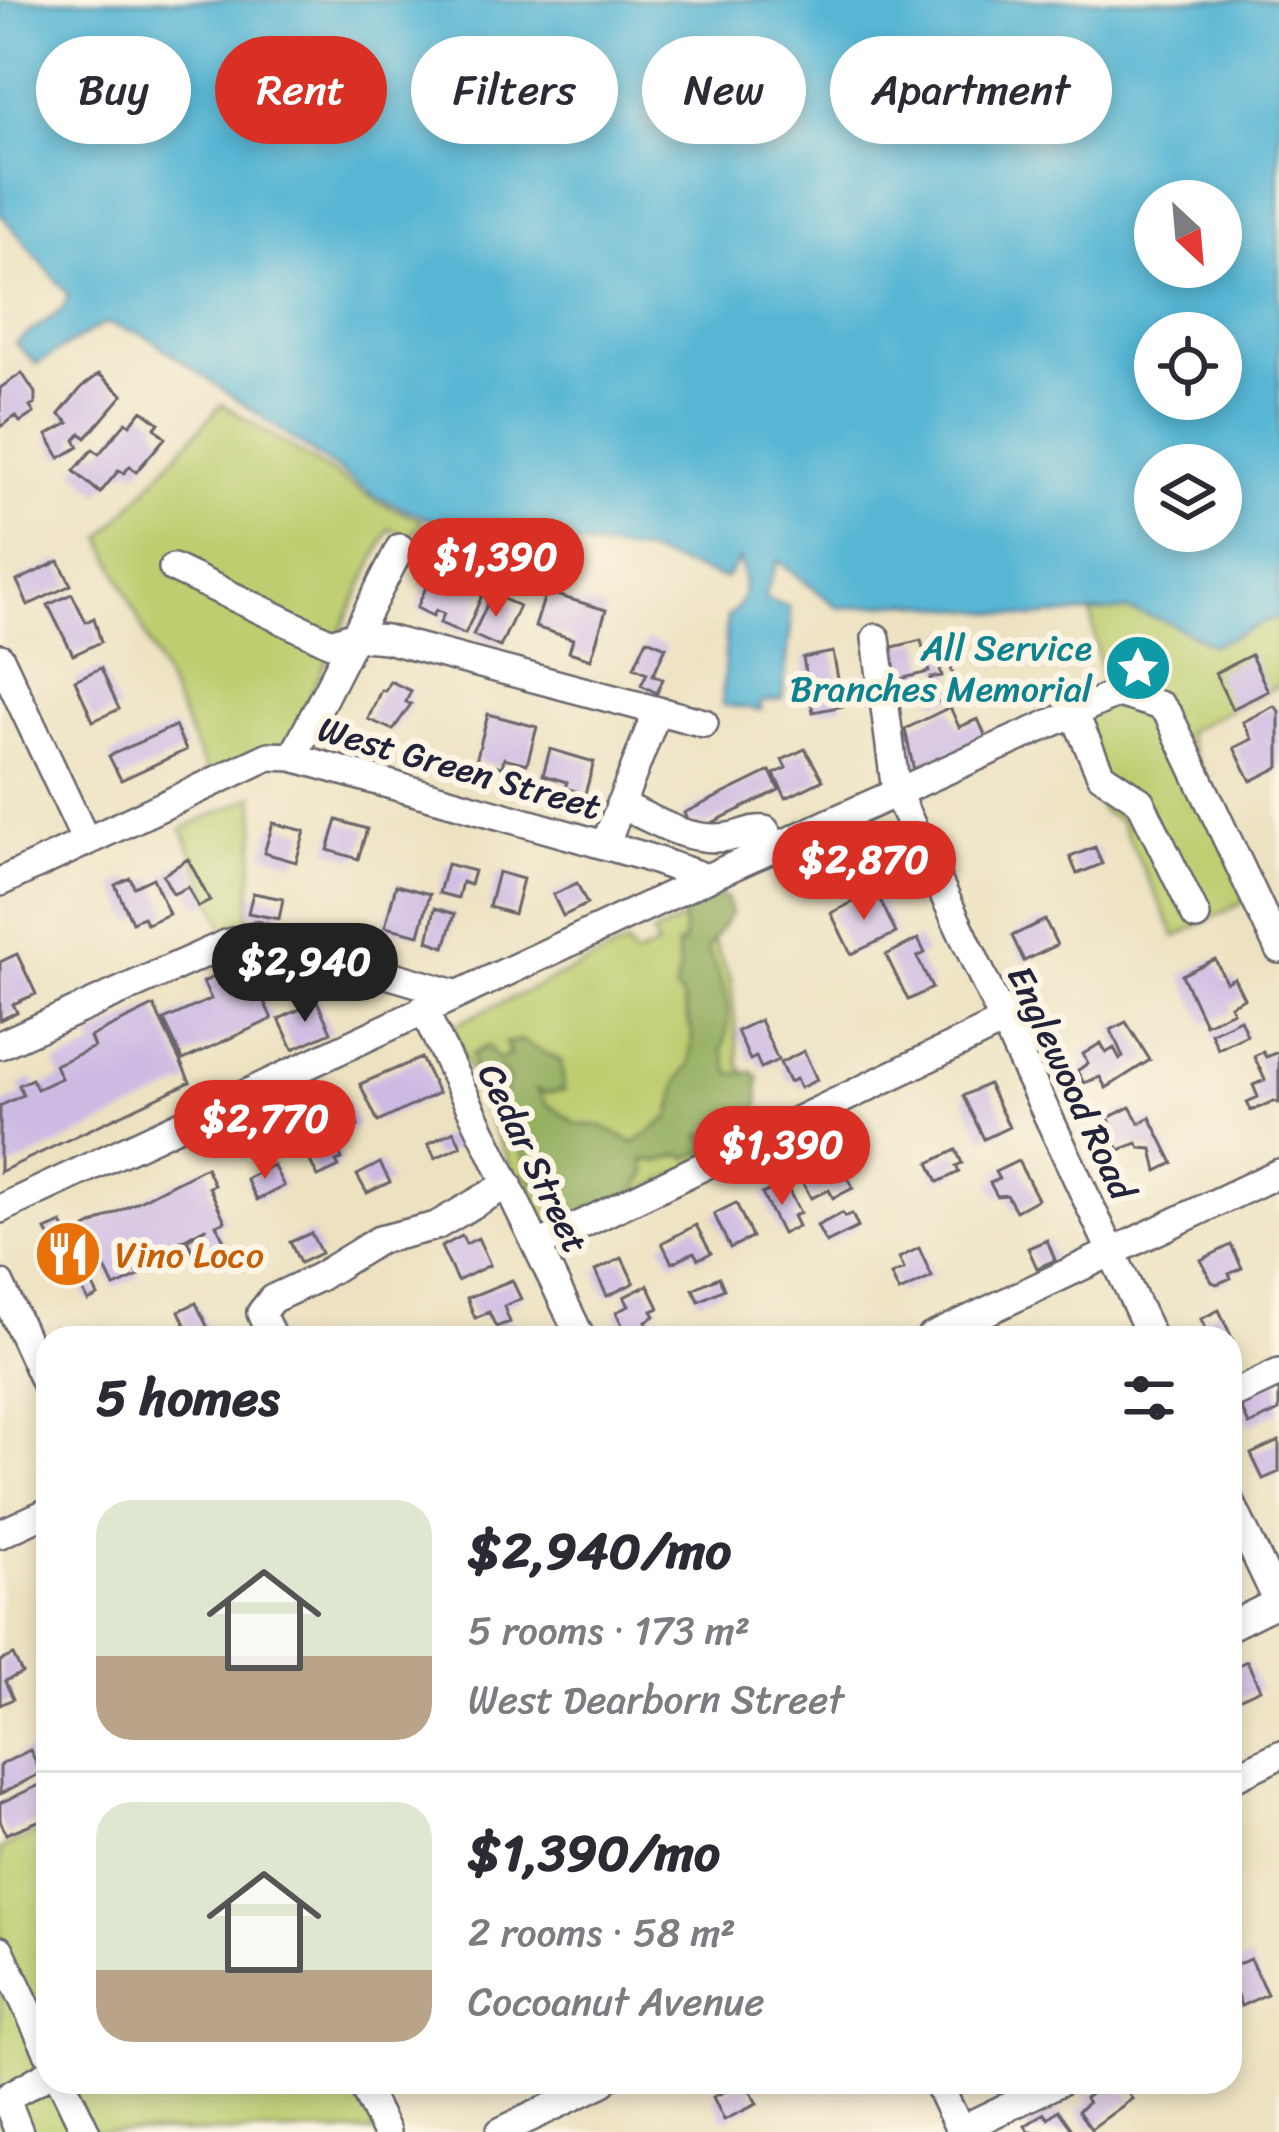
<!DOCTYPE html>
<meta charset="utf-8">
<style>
:root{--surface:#fff;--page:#f2f2f3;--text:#2b2b33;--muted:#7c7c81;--line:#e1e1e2;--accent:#d93025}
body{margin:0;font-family:Sriracha,sans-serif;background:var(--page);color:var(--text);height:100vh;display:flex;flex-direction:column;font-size:45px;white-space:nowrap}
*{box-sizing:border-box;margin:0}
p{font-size:39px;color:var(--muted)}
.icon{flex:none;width:66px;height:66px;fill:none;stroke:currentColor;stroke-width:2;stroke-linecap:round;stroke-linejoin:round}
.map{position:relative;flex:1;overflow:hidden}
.details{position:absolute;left:36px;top:1326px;width:1206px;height:768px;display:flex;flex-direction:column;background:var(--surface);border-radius:36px;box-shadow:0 6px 18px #0003}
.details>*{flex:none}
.hud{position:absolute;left:36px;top:36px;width:1209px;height:108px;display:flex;gap:24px}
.needle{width:78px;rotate:154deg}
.fabs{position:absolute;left:1134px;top:180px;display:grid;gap:24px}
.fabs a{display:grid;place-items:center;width:108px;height:108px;border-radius:50%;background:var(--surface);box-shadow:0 6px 18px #0003;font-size:60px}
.price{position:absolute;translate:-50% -102px;padding:0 27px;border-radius:42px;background:var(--accent);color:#fff;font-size:39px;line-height:78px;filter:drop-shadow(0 3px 6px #0008)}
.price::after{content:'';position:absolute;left:50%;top:72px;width:36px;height:27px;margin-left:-18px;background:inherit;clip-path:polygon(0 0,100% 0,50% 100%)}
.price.selected{background:#222;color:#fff}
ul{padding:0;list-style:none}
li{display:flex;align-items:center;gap:36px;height:300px;padding:0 60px}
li+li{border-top:3px solid var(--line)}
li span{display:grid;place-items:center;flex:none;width:336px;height:240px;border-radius:36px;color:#555}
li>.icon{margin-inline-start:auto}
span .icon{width:144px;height:144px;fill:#fffc;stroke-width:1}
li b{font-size:51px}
h2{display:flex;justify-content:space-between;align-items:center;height:144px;padding:0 60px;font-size:51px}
.pill{padding:0 42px;border-radius:54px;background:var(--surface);box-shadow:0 6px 18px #0003;font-size:42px;line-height:108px}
.pill.selected{background:var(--accent);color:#fff}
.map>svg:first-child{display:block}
.green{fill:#bdcd6f;stroke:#707855;stroke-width:3}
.forest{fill:#96b062;stroke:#5c694e;stroke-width:3}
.water{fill:#56b6d4;stroke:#3c6c88;stroke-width:3;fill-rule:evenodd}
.building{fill:#cdbae3}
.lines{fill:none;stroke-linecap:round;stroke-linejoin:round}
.minor-casing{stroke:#69656a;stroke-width:32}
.minor{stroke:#fff;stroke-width:27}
.labels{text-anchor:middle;stroke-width:12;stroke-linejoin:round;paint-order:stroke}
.culture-label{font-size:36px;fill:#0d838f;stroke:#fcf5e5;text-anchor:end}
.street-label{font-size:36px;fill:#22223b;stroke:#fcf5e5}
.food-label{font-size:36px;fill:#c56008;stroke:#fcf5e5;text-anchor:start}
</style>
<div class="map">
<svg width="1279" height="2132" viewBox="0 0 1279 2132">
<rect width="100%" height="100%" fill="#fcf5e5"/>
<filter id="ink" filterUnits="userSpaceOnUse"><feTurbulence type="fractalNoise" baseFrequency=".00833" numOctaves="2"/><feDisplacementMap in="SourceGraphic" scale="24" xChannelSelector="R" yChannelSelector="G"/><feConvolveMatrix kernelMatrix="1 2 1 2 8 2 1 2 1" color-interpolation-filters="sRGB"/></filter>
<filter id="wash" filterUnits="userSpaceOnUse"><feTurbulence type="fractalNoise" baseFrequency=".004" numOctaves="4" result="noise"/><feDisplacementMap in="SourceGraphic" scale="48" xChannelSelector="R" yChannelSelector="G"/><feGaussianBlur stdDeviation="2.7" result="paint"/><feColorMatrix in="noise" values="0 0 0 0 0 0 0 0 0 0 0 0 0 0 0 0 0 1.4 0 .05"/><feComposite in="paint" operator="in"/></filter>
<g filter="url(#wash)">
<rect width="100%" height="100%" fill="#ece1c0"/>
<path class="green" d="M222,404L378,502L423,521L411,537L389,529L291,736L278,748L209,777L102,538Z
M1127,610L1165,621L1213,645L1279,616V685L1186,732L1247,900L1176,937L1120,821L1102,812L1060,716L1104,694L1091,613Z
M254,796L256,829L247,930L228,938L182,829Z
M700,911L731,980L739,1065L748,1077L751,1108L761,1134L556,1231L540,1229L477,1092L452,1026L626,945L635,957L657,946L653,934Z
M48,1828V2082H362L385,2132H0V1849Z"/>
<path class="forest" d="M716,896L726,898L731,913L707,949C722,980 737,1014 722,1049L731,1074L753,1072L758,1077L759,1106L739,1126L732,1124L710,1136L701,1135L710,1149L689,1158L681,1154L659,1162L644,1160L647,1174L627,1200L565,1218L525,1175L528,1167L516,1137C479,1122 498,1103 510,1080L502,1070L484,1077L474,1073L472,1054L488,1046L497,1060L510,1055L505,1043L522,1040C532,1050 548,1052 561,1061L564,1090L547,1093L537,1090L546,1103L577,1124L602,1126L634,1143L670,1117L679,1079L690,1065L692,1033L681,996L675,991L679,972L677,946L684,943L683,913L694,907L700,898Z"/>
<path class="water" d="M0,0H1279V616L1213,645L1165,621L1127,610L1032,617L909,603L839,608L778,561L764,599L789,607L791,625L782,699L761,702V710L722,705L727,617C750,601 744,583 740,559L725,579L643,552L576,545L537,563L376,497L145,335L105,323L36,364L15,343L63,309L68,294L0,213ZM1155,201H1221V267H1155ZM1155,333H1221V399H1155ZM1155,465H1221V531H1155Z"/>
<g id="blocks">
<path class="building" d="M22,373L35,393V404L30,407L34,413L20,422L16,416L0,427V388Z
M99,374L123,395L86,438L81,433L75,440L79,447L60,458L47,435L69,423L59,414L82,387Z
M142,410L159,423L155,428L165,438L136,472L130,466L124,473L119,470L100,493L74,471L93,449L99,454L126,422L130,425Z
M469,559L487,567L491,575L465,634L440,623L444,614L436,610L433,616L417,608L435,567L443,570L447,561L465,569Z
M59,561L71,585L28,605L17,581Z
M546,592L606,610L591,659L569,652L573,639L535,627Z
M72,594L86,622L94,618L101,642L73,655L48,605Z
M492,594L519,606L500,647L473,635Z
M647,639L666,647L653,675L663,679L657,693L641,685L647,673L634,667Z
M921,640L929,672L888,682L881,650Z
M833,652L843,706L813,712L803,658Z
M1251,655L1268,691L1232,709L1215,673Z
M948,657L959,696L936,702L930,678L942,676L938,660Z
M101,668L119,709L93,721L75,680Z
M390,681L411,691L406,702L411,704L393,730L368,719L381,690L385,691Z
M1274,706L1279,711V767L1251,781L1234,748L1252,739L1243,722Z
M950,707L959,727L978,719L988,742L914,771L905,729Z
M488,714L537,727L527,764L504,758L502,767L476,761Z
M175,726L186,750L121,780L109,756Z
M550,749L594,762L585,794L565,788L567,782L543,775Z
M805,749L823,780L786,798L774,774L786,768L782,760Z
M770,771L779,790L701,828L697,821L690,825L684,813Z
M337,820L367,829L358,859L328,850Z
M273,823L305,831L296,862L264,853Z
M1095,847L1102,864L1077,874L1070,857Z
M188,859L210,901L198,907L188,887L173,894L163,875Z
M447,864L474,871L470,885L462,882L458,898L439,893Z
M498,872L523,879L514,914L489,907Z
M130,878L134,887L153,878L169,914L147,924L143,917L132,922L115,885Z
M577,883L587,904L563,916L553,895Z
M396,885L430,894L419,935L385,927Z
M876,891L896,933L851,954L831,913Z
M253,893L283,899L279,919L248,913Z
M435,908L455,914L445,947L428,941Z
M1045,920L1057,945L1024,961L1012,936Z
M918,939L925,953L917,957L932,988L908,1000L886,955Z
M17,954L36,994L13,1004L17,1012L0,1020V962Z
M1215,959L1226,982L1234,978L1244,998L1230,1005L1233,1011L1205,1024L1182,975Z
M246,962L272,1019L183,1060L164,1020L211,999L203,982Z
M317,1001L331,1032L293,1049L279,1019Z
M154,1006L190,1082L0,1172V1106L23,1095L19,1085L32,1079L37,1089L61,1078L55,1065L94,1047L90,1037Z
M1240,1019L1247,1035L1218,1049L1211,1033Z
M760,1020L778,1060L761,1068L756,1057L750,1060L737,1031Z
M1126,1022L1150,1060L1106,1088L1100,1077L1084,1083L1077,1071L1088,1063L1083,1054L1101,1043L1106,1053L1114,1048L1120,1059L1123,1057L1111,1030Z
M804,1051L817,1080L800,1088L796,1079L789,1082L780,1063Z
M1263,1052L1266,1057L1278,1052L1279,1055V1103L1274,1101L1251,1111L1247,1102L1258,1097L1253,1085L1265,1080L1254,1056Z
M421,1058L438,1093L378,1122L360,1084Z
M988,1084L1009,1127L984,1139L963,1096Z
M344,1096L358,1126L339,1135L325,1105Z
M1130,1107L1139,1123L1150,1117L1173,1163L1157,1171L1152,1149L1140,1148L1137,1143L1119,1150L1108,1128L1112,1125L1108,1118Z
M454,1131L461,1146L435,1158L428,1144Z
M329,1132L342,1159L336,1162L339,1167L318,1177L302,1145Z
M956,1150L962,1163L956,1166L959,1172L938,1182L929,1163Z
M838,1158L853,1188L833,1198L829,1190L811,1198L800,1177Z
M1018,1161L1038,1199L1016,1211L1007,1195L997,1196L990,1183L999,1179L995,1172Z
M380,1163L390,1182L367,1193L357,1175Z
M273,1165L284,1186L257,1200L246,1179Z
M206,1167L214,1185L209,1187L225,1221L216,1225L226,1244L196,1258L187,1240L207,1227L134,1266L139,1276L114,1287L102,1262L93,1255L96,1249L85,1235L86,1228Z
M785,1183L800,1213L793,1216L798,1226L782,1234L762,1194Z
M736,1203L752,1237L730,1248L714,1214Z
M842,1213L845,1217L852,1214L858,1227L826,1243L817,1226Z
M62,1223L98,1296L88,1301L77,1279L72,1281L46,1230Z
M696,1225L711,1253L698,1259L694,1252L672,1263L662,1243Z
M311,1233L321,1253L300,1263L290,1242Z
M462,1236L466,1244L478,1238L490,1265L457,1281L441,1247Z
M1047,1240L1055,1260L1037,1268L1028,1248Z
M1231,1245L1242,1268L1229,1274L1231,1278L1217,1284L1212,1282L1201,1260Z
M919,1248L932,1277L899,1292L891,1275L904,1269L899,1258Z
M622,1258L634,1283L607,1296L595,1271Z
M719,1277L724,1289L699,1301L693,1289Z
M512,1280L521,1299L504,1306L510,1322L496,1327L489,1312L475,1318L467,1298Z
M648,1285L659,1308L652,1311L655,1316L646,1321L649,1328L628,1338L616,1312L629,1306L624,1297Z
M196,1303L208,1328L190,1336L179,1311Z
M1219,1310L1232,1338H1210L1201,1319Z
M1279,1379V1411L1249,1425L1237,1398Z
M1279,1441V1472L1263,1479L1251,1454Z
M13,1655L22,1673L5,1681L13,1699L0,1705V1661Z
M1247,1661L1260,1689L1230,1703V1669Z
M30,1750L41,1773L0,1794V1765Z
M42,1784L48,1797L46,1818L6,1834L0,1820V1803Z
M1250,1959L1267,1994L1241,2006L1237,1996L1230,1999V1968Z
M746,2082L757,2104L724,2120L713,2097Z
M1120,2082L1132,2099L1091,2129L1078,2111L1088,2103L1085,2098L1104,2084L1108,2089Z
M1058,2110L1071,2128L1066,2132H1029L1025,2126L1044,2113L1048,2118Z"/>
</g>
</g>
<g filter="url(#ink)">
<use href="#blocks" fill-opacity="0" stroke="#69656a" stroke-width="3"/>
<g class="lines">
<defs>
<path id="minor" d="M173,568L331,643L352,636L386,639L704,723
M876,638L896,792L1152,1338
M0,658L86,841
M1074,713L1101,775L1140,801L1196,916
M293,757L400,548
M620,804C654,820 688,843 728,837C741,836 751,828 765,830L775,847
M605,845L657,711
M0,882L269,756L293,757L643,856L707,878
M423,1009L581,1338
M0,1045L228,943L257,936L455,994
M0,1209L707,878L1118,693L1161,706L1169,716L1279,949
M537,1246L1005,1021
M0,1284L48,1389
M272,1338L261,1313L272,1299L319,1277L379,1240L436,1226L508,1184
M930,1338L1279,1173
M1230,1396L1279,1373
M1230,1501L1279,1604
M0,1534L48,1512
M1230,1626L1278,1602
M1230,1779L1279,1755
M0,1950L48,2052
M62,2082L86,2132
M361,2082L386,2132
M937,2082L961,2132
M960,2130L1059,2082
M19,2132L8,2104L9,2096L48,2074
M500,2132L603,2082"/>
</defs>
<use href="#minor" class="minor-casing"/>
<use href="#minor" class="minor"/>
</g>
</g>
<defs>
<symbol id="sight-disc" viewBox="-11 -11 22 22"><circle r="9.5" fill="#0f9aa8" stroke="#fcf5e5"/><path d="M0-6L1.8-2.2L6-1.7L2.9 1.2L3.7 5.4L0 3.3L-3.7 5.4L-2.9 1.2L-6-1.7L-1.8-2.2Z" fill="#fff"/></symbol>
<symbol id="restaurant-disc" viewBox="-11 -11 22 22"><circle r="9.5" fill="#e8710a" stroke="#fcf5e5"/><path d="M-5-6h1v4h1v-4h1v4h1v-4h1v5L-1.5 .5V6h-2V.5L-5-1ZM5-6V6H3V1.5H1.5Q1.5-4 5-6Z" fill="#fff"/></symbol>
</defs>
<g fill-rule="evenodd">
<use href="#sight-disc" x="1100" y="630" width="76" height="76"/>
<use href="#restaurant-disc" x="30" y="1216" width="76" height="76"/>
</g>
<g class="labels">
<g class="culture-label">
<text x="1092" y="660">All Service<tspan x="1092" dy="41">Branches Memorial</tspan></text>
</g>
<g class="street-label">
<text transform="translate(460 767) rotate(16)" y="13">West Green Street</text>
<text transform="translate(1072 1082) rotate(65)" y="13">Englewood Road</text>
<text transform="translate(534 1158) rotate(64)" y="13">Cedar Street</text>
</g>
<g class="food-label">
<text x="115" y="1267">Vino Loco</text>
</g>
</g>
</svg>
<div class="fabs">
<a><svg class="needle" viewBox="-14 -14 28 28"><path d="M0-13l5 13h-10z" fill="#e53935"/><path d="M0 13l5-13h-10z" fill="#7c7c81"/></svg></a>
<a><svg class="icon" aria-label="locate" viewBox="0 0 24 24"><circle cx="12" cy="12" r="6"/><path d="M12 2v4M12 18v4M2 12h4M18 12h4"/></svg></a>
<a><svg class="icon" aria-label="layers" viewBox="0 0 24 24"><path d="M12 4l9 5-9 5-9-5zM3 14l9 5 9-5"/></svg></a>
</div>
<b class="price" style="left:496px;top:620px">$1,390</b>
<b class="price" style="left:864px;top:923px">$2,870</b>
<b class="price selected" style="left:305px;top:1025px">$2,940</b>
<b class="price" style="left:265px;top:1182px">$2,770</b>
<b class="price" style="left:782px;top:1208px">$1,390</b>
<div class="hud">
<a class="pill">Buy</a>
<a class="pill selected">Rent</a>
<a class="pill">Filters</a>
<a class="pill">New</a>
<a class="pill">Apartment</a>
</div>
<section class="details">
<h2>5 homes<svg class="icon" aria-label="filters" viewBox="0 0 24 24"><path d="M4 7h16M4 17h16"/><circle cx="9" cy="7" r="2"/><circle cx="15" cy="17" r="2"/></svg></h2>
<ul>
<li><span style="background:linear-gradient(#dfe7d0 65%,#b9a48a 0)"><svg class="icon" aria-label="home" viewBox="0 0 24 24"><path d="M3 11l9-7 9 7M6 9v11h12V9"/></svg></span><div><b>$2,940/mo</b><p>5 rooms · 173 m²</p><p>West Dearborn Street</p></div></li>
<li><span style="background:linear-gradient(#dfe7d0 70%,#b9a48a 0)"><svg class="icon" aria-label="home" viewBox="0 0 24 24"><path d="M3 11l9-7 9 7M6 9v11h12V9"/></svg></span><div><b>$1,390/mo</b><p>2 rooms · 58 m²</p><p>Cocoanut Avenue</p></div></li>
</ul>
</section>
</div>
